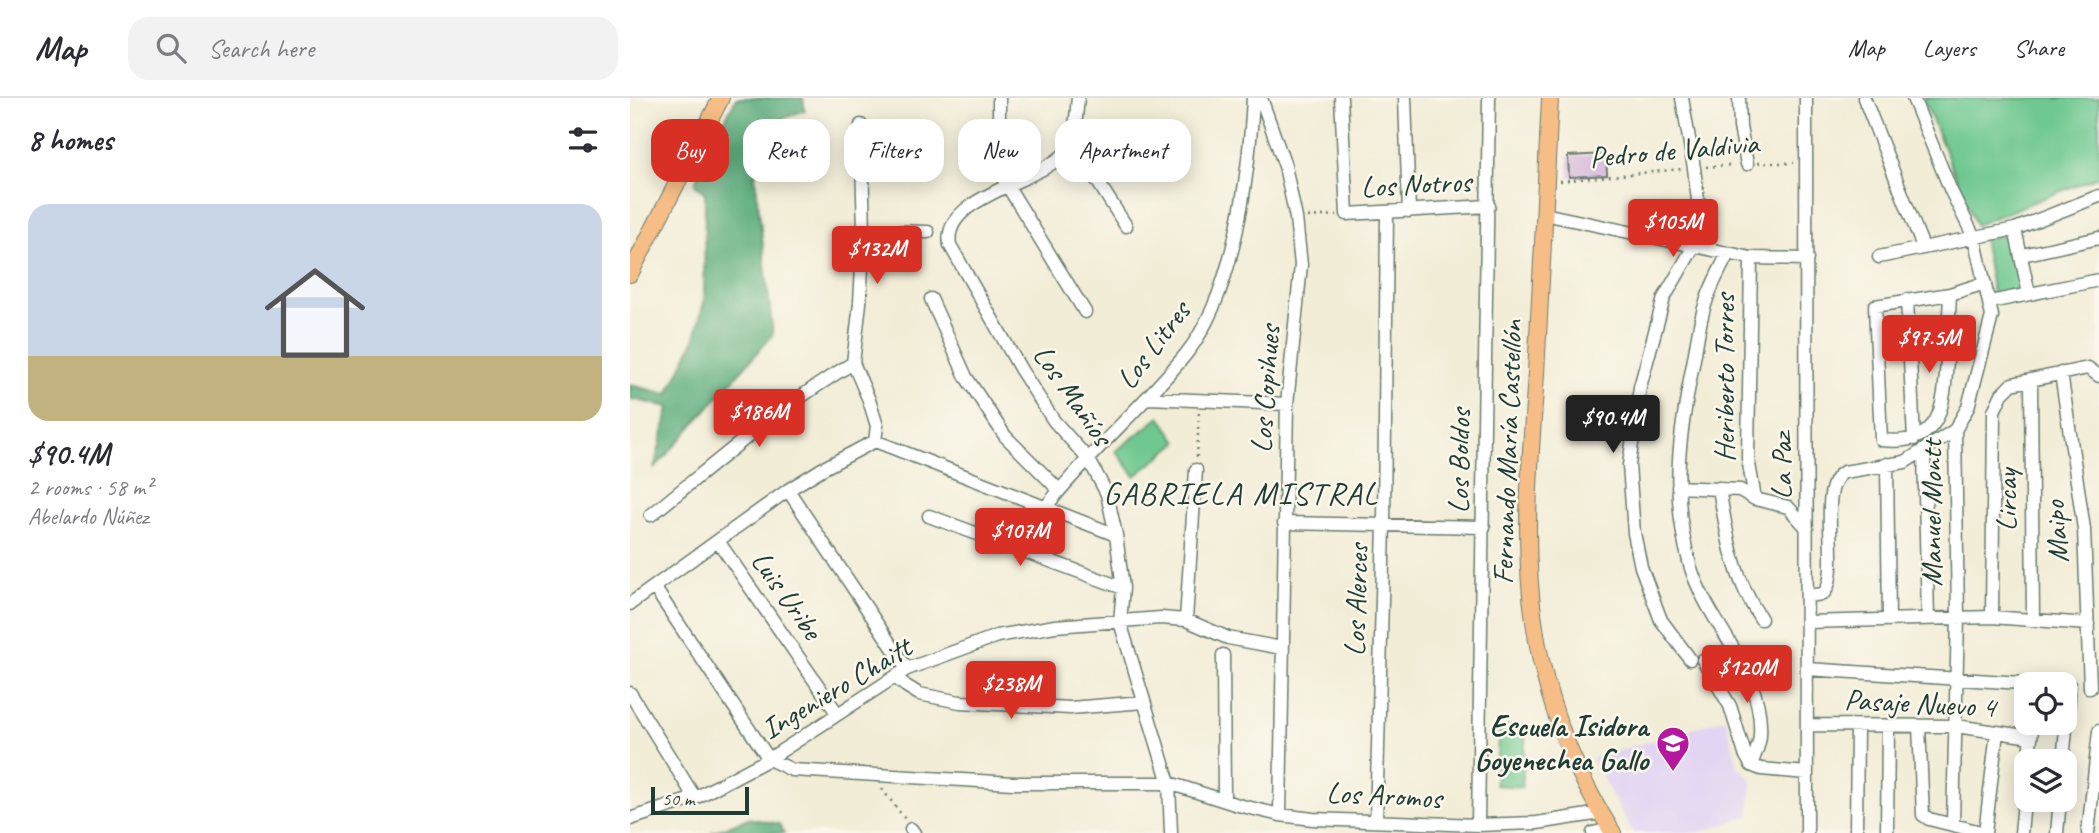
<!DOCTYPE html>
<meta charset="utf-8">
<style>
:root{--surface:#fff;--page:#f2f2f3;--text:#2b2b33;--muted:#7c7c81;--line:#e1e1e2;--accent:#d93025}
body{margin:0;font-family:Caveat,sans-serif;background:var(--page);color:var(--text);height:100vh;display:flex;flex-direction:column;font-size:26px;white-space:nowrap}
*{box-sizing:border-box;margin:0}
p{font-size:23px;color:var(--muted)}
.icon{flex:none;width:38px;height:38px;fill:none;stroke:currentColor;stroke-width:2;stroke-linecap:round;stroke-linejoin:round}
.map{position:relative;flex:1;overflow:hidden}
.panel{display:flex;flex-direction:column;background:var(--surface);width:630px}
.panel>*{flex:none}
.guide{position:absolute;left:21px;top:21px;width:665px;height:63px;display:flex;gap:14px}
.tools{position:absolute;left:1384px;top:574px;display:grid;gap:14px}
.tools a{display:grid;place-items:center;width:63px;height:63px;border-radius:14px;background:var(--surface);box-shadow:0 4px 18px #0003;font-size:35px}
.scale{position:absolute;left:21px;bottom:18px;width:98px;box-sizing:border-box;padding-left:7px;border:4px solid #1f3d34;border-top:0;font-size:19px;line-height:24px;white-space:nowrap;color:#1f3d34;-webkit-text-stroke:5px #fbf7ec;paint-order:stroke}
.price{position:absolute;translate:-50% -60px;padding:0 16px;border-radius:7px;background:var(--accent);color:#fff;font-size:23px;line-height:46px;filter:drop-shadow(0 2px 4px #0008)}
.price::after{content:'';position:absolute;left:50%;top:42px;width:21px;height:16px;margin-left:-10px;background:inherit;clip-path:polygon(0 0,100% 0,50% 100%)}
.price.on{background:#222;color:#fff}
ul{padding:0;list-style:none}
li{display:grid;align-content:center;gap:14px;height:371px;padding:0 28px}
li+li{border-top:2px solid var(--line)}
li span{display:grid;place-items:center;height:217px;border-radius:21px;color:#555}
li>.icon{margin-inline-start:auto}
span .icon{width:126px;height:126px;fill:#fffc;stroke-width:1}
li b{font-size:30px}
h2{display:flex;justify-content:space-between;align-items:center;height:84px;padding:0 28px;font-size:30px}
.chip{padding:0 24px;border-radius:21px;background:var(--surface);box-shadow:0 4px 18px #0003;font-size:24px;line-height:63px}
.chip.on{background:var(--accent);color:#fff}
header{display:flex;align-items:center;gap:42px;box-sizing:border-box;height:98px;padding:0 35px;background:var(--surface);border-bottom:2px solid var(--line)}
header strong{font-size:33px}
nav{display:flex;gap:38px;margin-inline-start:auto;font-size:24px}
.search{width:490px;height:63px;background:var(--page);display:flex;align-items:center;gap:18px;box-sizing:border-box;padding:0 24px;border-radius:21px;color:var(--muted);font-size:26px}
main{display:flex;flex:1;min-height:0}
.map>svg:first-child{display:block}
.built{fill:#e2d4f3}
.green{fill:#6ec88f;stroke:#468262;stroke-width:2}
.forest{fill:#5aac7a;stroke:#3c7457;stroke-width:2}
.building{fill:#cfa8d9}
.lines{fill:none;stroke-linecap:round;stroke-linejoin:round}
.minor-casing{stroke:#697b6d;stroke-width:15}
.major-casing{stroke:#697b6d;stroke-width:18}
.path{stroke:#697b6d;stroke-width:2.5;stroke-dasharray:2 5;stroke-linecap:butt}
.minor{stroke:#fff;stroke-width:12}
.major{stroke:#f6be86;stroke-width:16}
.labels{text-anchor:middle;stroke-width:5;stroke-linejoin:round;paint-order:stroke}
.street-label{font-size:30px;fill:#1f3d34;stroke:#fbf7ec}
.poi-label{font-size:30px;font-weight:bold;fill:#1f3d34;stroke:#fbf7ec;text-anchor:end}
.neighbourhood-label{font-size:32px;letter-spacing:2px;fill:#1f3d34;stroke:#fbf7ec}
</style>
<header>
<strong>Map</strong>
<div class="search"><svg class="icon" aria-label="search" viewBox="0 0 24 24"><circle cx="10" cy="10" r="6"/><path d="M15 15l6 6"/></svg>Search here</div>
<nav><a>Map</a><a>Layers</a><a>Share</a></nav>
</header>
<main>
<section class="panel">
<h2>8 homes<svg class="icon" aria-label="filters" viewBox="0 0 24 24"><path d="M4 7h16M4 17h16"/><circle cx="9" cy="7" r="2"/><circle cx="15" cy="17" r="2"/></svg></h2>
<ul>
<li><span style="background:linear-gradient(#c9d6e8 70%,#c2b280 0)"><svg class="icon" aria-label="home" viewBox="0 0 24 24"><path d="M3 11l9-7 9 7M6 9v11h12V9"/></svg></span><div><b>$90.4M</b><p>2 rooms · 58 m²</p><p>Abelardo Núñez</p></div></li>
</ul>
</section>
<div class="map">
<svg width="1469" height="735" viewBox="0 0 1469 735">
<rect width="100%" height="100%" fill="#fbf7ec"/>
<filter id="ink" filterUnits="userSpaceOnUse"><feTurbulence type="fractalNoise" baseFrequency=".0143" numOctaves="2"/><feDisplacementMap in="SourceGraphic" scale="14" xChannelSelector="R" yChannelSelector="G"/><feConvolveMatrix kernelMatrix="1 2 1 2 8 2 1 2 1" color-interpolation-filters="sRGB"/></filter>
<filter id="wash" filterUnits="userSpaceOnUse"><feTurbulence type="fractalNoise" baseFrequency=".00686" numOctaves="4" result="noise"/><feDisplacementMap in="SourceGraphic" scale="28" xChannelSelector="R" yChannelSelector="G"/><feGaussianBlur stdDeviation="1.57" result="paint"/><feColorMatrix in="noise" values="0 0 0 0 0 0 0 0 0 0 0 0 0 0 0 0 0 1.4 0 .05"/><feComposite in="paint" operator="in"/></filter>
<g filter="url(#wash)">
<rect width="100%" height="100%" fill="#f2edd7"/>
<path class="built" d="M1096,620L1108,669L1122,682L1119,718L1067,735H1003L962,661Z"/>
<path class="green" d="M1293,0H1469V78L1346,127Z
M1381,135L1391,191L1363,196L1353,140Z
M530,319L548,344L505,378L486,353Z
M869,628L896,629L892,689L865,687Z"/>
<path class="forest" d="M106,0H173L175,12L152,21L125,77L143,237L24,371L39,309L0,301V287L38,296L64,243L74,204L75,95L65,86L69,72Z
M118,720L149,726L154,735H81Z"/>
<g id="blocks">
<path class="building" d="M976,56L977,77L939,79L938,58Z"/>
</g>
</g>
<g filter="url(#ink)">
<use href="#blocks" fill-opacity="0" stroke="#697b6d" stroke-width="2"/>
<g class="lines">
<defs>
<path id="minor" d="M369,0V58L374,82L455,214
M448,0C446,15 446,41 437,53C410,85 311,98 320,147L391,272L424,323L459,362L477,396L486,437L493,490L490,524L539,685L541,735
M631,0L655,68L666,120L671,167L657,306L650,717
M711,0L717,116L859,108
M775,0L779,113
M1052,0L1064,70L1074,150
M1109,0L1110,29L1117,66
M1176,0L1177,735
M1234,0L1293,149
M1283,0L1321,93L1344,139L1362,218L1338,309L1325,332L1328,519L1323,725
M231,27L234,133L230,205L223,265L239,302L247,328L245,343
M442,43L496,128
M914,116L1121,160L1177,161
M1385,131L1399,196
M234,133L298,134
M1098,155C1091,171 1081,187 1076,204C1069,223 1067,246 1063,266C1049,338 1040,395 1060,467C1077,526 1134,572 1130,637C1130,647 1124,658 1121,667
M1392,157L1469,140
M1249,159L1385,131L1469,98
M1121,160L1118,360L1125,401
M1320,196C1319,218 1318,240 1317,261C1314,309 1312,349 1251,342L1245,208L1320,196L1355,185
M301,201L336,279L375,338L429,392
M1277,202L1284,341
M1360,204L1469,182
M1431,275L1454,431L1460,590
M1401,282L1403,522
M518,300L657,306
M1294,353L1298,521
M1257,366L1259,522
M1048,389L1110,392L1125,401L1158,409L1177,430
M1089,390C1097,438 1103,480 1131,521
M158,392L277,571
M415,410C458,355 512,310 556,256C605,195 619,76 623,0
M21,417C87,364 150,308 223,265
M299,418L493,490
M654,425L854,429
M88,443L207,615
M24,489L139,661L162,672L383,685H539L608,707L650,717L683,721L848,727L907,725L971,715
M1177,498L1193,496C1214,476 1184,389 1214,374L1275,364L1325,332
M0,506L158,392L192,371L245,343L486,437
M1362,519L1364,313L1372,296L1382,286L1458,270L1469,278
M556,522L566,372
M1177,524L1362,519L1458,526
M593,557L594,702
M1060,561L1031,522L1011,469L1004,435L999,367L1010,289L1034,200L1064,148
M1073,562L1100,608L1115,656L1121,667L1131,671L1177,675
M1177,571L1407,586
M265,579L276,588L289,596L330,604L440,610L514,604
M0,595L65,700
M1177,627L1326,628L1401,639
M1289,628L1293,717L1299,721L1355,735
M1398,663L1403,625
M1433,663L1440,588
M0,721L65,700L139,661L277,571L367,538L425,528L531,520L556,522L598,540L652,550
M746,723L754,427L757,114
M848,727L859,0
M281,731L284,735
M963,735L981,731
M1226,735L1227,628
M1257,735L1258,628
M1355,735L1367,634
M1391,735L1396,682
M1427,735L1430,702
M1458,735L1469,633"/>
<path id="major" d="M920,0C916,92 911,183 906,275C901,357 892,441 904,523C914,598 943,671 983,735
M0,176L91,0"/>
</defs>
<use href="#minor" class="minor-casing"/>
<use href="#major" class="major-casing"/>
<path class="path" d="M1128,65H1164
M1076,69L1104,67
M930,83L1052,71
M678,119L707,117
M567,359L569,313
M252,691L275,721"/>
<use href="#minor" class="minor"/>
<use href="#major" class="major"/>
</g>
</g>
<defs>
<symbol id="school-pin" viewBox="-11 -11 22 30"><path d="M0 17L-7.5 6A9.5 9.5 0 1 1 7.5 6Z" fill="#b5179e" stroke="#fbf7ec"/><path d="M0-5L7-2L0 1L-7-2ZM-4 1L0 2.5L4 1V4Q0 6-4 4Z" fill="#fff"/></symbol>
</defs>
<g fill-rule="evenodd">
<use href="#school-pin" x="1024" y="626" width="38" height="52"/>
</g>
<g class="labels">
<g class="street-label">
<text transform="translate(1044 52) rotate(-5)" y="10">Pedro de Valdivia</text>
<text transform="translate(786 86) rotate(-3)" y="10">Los Notros</text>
<text transform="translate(523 247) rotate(-53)" y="10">Los Litres</text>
<text transform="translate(1094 280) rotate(-90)" y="10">Heriberto Torres</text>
<text transform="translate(635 291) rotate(-86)" y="10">Los Copihues</text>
<text transform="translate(443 297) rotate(55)" y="10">Los Mañíos</text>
<text transform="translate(877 354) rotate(-88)" y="10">Fernando María Castellón</text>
<text transform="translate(829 363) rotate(-89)" y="10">Los Boldos</text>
<text transform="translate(1151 368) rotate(-90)" y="10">La Paz</text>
<text transform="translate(1376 402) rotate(-90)" y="10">Lircay</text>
<text transform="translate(1301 415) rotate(-90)" y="10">Manuel Montt</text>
<text transform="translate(1426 434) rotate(-94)" y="10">Maipo</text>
<text transform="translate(157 497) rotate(55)" y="10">Luis Uribe</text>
<text transform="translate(726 502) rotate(-88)" y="10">Los Alerces</text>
<text transform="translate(206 590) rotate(-31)" y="10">Ingeniero Chaitt</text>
<text transform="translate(1290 605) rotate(3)" y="10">Pasaje Nuevo 4</text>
<text transform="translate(754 697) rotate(3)" y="10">Los Aromos</text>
</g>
<g class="poi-label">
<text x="1018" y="638">Escuela Isidora<tspan x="1018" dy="34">Goyenechea Gallo</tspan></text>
</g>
<g class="neighbourhood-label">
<text x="611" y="406">GABRIELA MISTRAL</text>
</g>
</g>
</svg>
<div class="tools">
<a><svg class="icon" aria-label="locate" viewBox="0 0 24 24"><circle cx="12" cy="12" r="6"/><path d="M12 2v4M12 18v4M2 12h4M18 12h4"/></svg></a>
<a><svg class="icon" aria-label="layers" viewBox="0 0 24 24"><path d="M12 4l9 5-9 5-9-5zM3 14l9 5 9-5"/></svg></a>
</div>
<div class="scale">50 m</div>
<b class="price" style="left:1043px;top:161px">$105M</b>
<b class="price" style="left:247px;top:188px">$132M</b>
<b class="price" style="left:1299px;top:277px">$97.5M</b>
<b class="price" style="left:129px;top:351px">$186M</b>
<b class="price on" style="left:983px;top:357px">$90.4M</b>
<b class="price" style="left:390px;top:470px">$107M</b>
<b class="price" style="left:1117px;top:607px">$120M</b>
<b class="price" style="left:381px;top:623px">$238M</b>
<div class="guide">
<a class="chip on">Buy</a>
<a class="chip">Rent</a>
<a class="chip">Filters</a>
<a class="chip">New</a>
<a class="chip">Apartment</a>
</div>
</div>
</main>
